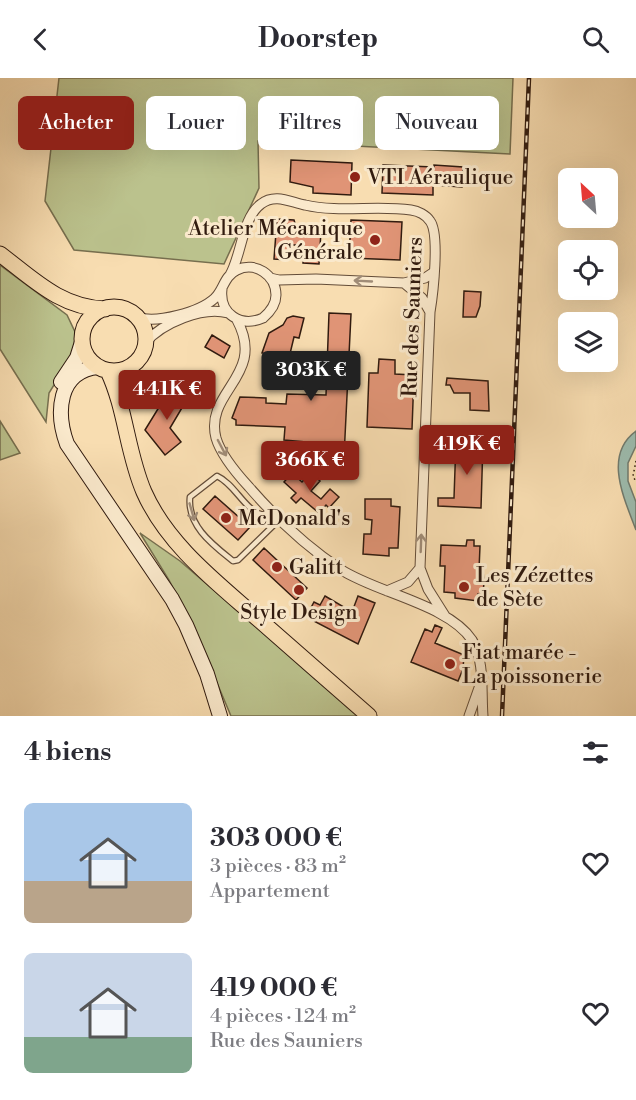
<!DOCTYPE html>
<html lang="fr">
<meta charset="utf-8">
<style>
:root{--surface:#fff;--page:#f7f7f7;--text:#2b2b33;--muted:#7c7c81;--accent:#8f2418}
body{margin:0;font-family:"Libre Bodoni",serif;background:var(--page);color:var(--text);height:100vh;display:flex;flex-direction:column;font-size:22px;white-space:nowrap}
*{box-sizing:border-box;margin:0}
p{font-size:20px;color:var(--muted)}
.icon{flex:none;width:33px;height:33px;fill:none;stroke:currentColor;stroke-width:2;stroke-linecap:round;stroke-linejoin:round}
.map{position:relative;height:638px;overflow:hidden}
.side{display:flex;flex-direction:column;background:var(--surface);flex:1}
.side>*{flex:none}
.hud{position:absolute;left:18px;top:18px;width:600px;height:54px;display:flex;gap:12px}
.needle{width:39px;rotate:334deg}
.controls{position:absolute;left:558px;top:90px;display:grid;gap:12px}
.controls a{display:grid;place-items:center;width:60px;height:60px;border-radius:9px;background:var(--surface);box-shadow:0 6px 24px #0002;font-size:30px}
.price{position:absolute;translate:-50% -51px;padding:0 14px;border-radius:6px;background:var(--accent);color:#fff;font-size:20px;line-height:39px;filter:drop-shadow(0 2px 3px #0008)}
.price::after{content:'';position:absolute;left:50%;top:36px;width:18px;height:14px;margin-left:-9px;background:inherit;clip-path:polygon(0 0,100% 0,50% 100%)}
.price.active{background:#222;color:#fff}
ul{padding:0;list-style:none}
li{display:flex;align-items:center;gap:18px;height:150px;padding:0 24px}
li span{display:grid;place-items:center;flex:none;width:168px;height:120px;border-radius:9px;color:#555}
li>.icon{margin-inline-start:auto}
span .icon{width:72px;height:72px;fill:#fffc;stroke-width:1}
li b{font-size:26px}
h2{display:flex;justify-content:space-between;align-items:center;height:72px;padding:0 24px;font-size:26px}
.tag{padding:0 21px;border-radius:9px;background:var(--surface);box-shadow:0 6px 24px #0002;font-size:21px;line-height:54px}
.tag.active{background:var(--accent);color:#fff}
header{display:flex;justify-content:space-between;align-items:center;height:78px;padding:0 24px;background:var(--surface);font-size:27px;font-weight:700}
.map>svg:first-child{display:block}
.green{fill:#bbc28d;stroke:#766e4e;stroke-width:1.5}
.water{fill:#9dbbad;stroke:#727b6e;stroke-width:1.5}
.building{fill:#e09476;stroke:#311b0f;stroke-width:1.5}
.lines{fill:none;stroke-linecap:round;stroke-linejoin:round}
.service-casing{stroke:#634c38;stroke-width:7}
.minor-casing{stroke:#634c38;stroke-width:11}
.secondary-casing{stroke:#311b0f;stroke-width:16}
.primary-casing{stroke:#311b0f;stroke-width:17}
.path{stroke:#311b0f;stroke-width:1.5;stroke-dasharray:1.5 3;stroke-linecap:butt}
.service{stroke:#fae9cc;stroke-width:4.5}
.minor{stroke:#fae9cc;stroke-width:9}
.secondary{stroke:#fae9cc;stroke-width:14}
.primary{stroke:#f8ddb1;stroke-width:15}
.rail-casing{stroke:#311b0f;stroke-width:4.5}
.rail{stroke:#fae9cc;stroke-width:2;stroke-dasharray:7;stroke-linecap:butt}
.oneway{stroke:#a08c77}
.poi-dot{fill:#8f2418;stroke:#fae9cc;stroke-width:2}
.labels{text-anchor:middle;stroke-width:6;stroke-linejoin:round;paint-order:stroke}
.poi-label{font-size:21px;fill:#311b0f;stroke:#fae9cc;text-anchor:start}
.street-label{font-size:21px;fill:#311b0f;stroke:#fae9cc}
</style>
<header><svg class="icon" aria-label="back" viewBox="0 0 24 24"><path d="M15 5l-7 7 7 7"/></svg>Doorstep<svg class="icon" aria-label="search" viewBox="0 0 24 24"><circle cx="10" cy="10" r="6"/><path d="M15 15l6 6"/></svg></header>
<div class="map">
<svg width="636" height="638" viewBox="0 0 636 638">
<rect width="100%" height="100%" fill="#f8ddb1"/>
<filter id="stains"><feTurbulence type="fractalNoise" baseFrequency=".00333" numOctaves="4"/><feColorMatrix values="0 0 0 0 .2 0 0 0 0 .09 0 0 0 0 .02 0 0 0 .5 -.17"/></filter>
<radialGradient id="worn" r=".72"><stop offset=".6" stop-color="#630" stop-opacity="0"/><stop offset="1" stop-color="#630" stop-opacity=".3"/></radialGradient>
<path class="green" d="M59,0H513L510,76L258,63L259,110L224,186L74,172L45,123Z
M0,187L67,237L76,256L75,273L49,315L46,344L0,271Z
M0,343L20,375L0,382Z
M140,455L180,483L359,638H231L193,548L169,502Z"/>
<path class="water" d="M636,353V368L628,385V403L636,424V452C624,420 603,377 636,353Z"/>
<path class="building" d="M291,82L352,85L351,117L313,115V109L290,104Z
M383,87L434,89V87L463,89L462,109L433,107V117L382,115Z
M277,141L294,142L297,152L321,153L319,186L303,185L304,167H290L289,182L274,181Z
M351,142L402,144L400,182L349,180Z
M464,213L481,214L480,228L476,239H463Z
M329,235L351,236L344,379L309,376L306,373V364L284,362L285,349L236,347V342L232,340L240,319L266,320V325L286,326L287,316L326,317Z
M293,238L304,240L299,260L294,259L289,280L262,275L269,255L283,247L287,240Z
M212,257L230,268L224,280L205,269Z
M379,281L395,282V296L414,297L412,351L367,349L369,295H378Z
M189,296L214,312L211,318L195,309L192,315L186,301Z
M447,300L488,303L489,333L470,332V315H454L450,307H446Z
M172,308L189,318L170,350L181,364L165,377L145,352Z
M456,363L483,364L481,430L438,428V420H454Z
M311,394L320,403L311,413L321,421L330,411L339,419L329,430L326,427L319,435L301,420L296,425L291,420L296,415L284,404L292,395L302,404Z
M215,418L250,449L238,462L203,431Z
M365,421H391V428L400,429L398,470H389V478L363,476L364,456H371L372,442L365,441Z
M467,462H474V468H480L479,492H483L484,504L483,516H478V523L455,520V515L444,514L445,488H440L441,467L466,468Z
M264,470L307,510L296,522L253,482Z
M325,518L352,534L358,518L375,525L358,566L306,539L314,524L320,527Z
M435,547L442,550L435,565L464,577L463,591L458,603L411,584L425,551L432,554Z"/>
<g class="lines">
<defs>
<path id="service" d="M271,432L263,437C245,433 235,406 217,398L190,419C187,448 213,467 233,483L238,482L280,441"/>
<path id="minor" d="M230,197C242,176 242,140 261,126C275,115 290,124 305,127C339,135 376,127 411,132C418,133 426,137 430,143C440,156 433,216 430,234L420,490L428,511L445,538
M270,200L279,202L316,201L404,205L422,220L430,234
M404,205L425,200L434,194
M137,239C156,246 200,234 215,220C224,211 224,198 237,192C255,183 276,197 276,217C276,227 270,234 263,240C241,250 219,236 222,211
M237,242C267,298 204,313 216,360C221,377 237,396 249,409C275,439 307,469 340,491C376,515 448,526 472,562C485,583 481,614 483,638
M145,265C162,245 203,228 228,235
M387,513L408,504L420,490
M469,638L480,607"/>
<path id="secondary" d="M98,289C57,293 56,336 67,366L172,521L186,547L207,596L220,638
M61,304L77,280L82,264"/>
<path id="primary" d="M0,176C33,201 61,230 105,231
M82 261a32 32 0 1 1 64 0a32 32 0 1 1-64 0Z
M108,293C126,331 127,375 144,414C167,466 215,503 256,539C294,572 331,605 369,638"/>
</defs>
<use href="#service" class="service-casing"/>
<use href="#minor" class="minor-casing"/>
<use href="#secondary" class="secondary-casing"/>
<use href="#primary" class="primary-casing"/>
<path class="path" d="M636,383L633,398L636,404"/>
<use href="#service" class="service"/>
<use href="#minor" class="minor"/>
<use href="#secondary" class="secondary"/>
<use href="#primary" class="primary"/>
<defs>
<path id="rail" d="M502,638L529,0"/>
</defs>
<use href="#rail" class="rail-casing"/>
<use href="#rail" class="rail"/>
</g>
<defs><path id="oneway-shaft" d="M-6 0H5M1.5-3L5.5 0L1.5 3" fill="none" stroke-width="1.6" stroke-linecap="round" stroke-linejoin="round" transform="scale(1.5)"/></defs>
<g class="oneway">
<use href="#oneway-shaft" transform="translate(363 203) rotate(-177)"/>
<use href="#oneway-shaft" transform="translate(222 370) rotate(62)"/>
<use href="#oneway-shaft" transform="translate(192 434) rotate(74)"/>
<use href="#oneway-shaft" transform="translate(421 465) rotate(-88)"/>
</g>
<g class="poi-dot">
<circle cx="355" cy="99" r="6"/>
<circle cx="375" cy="162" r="6"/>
<circle cx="226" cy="440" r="6"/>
<circle cx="277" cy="489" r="6"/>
<circle cx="464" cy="509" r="6"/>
<circle cx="299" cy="512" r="6"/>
<circle cx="450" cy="586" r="6"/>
</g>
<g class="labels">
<g class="poi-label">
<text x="367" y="106">VTI Aéraulique</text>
<text x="363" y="157" text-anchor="end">Atelier Mécanique<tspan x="363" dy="24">Générale</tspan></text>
<text x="238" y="447">McDonald's</text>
<text x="289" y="496">Galitt</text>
<text x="476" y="504">Les Zézettes<tspan x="476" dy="24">de Sète</tspan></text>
<text x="299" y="541" text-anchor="middle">Style Design</text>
<text x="462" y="581">Fiat marée -<tspan x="462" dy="24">La poissonerie</tspan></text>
</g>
<g class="street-label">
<text transform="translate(412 239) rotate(-88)" y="7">Rue des Sauniers</text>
</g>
</g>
<rect width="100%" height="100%" filter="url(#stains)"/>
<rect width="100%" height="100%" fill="url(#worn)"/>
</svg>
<div class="controls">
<a><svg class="needle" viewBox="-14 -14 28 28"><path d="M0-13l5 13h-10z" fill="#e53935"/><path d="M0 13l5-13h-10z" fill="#7c7c81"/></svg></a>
<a><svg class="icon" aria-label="locate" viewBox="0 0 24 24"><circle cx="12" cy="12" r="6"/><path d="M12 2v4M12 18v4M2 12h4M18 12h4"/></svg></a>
<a><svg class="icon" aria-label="layers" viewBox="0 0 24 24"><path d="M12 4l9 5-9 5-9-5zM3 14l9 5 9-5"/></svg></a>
</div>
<b class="price active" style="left:311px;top:324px">303K €</b>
<b class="price" style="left:167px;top:343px">441K €</b>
<b class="price" style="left:467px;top:398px">419K €</b>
<b class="price" style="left:310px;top:414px">366K €</b>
<div class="hud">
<a class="tag active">Acheter</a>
<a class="tag">Louer</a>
<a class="tag">Filtres</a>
<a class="tag">Nouveau</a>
</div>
</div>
<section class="side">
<h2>4 biens<svg class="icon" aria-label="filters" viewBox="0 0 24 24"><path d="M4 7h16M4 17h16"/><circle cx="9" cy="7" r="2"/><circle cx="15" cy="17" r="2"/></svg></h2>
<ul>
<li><span style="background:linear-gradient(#a9c7e8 65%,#b9a48a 0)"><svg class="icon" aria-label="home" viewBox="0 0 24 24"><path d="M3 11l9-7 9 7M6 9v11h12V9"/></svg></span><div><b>303 000 €</b><p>3 pièces · 83 m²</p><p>Appartement</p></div><svg class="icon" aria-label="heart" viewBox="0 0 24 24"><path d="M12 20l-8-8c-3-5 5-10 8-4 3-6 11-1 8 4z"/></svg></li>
<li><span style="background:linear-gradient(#c9d6e8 70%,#7fa58c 0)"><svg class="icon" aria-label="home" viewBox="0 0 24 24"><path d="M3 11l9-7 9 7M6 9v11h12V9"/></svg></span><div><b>419 000 €</b><p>4 pièces · 124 m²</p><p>Rue des Sauniers</p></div><svg class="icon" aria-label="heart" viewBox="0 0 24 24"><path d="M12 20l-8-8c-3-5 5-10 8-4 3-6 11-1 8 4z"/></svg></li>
</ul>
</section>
